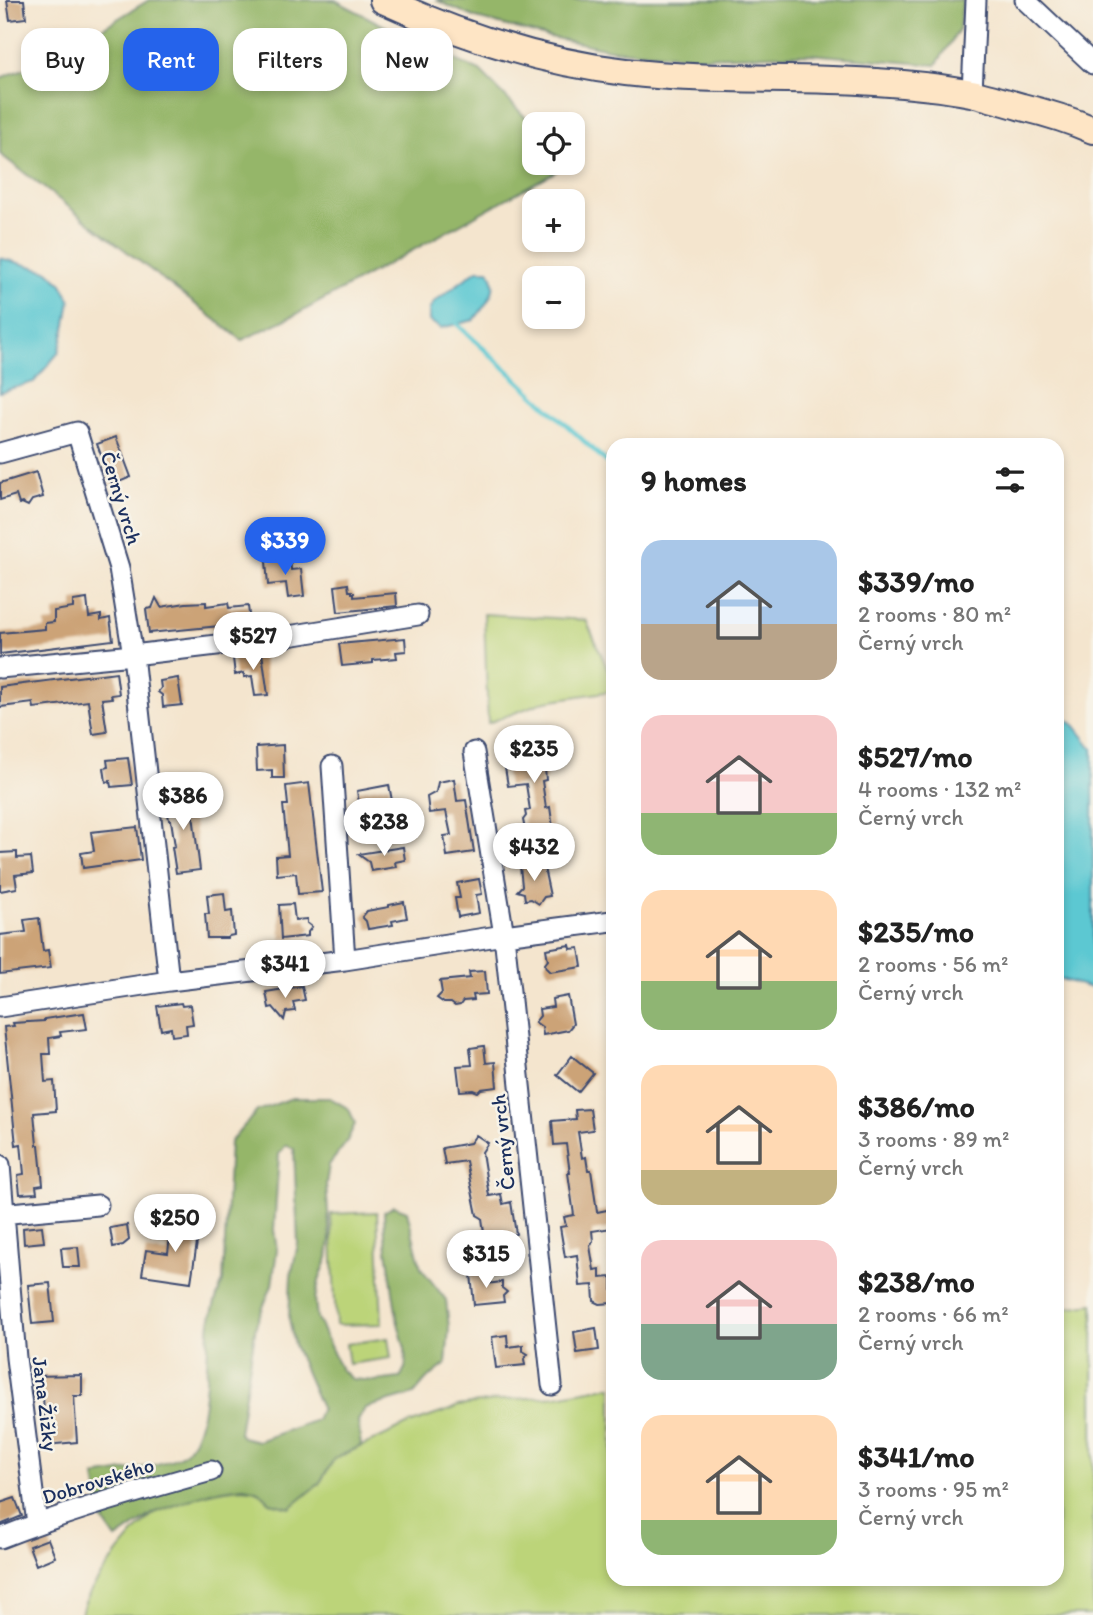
<!DOCTYPE html>
<meta charset="utf-8">
<style>
:root{--surface:#fff;--page:#f2f2f2;--text:#222;--muted:#767676;--accent:#2563eb}
body{margin:0;font-family:Itim,sans-serif;background:var(--page);color:var(--text);height:100vh;display:flex;flex-direction:column;font-size:26px;white-space:nowrap}
*{box-sizing:border-box;margin:0}
p{font-size:23px;color:var(--muted)}
.icon{flex:none;width:38px;height:38px;fill:none;stroke:currentColor;stroke-width:2;stroke-linecap:round;stroke-linejoin:round}
.map{position:relative;flex:1;overflow:hidden}
.details{position:absolute;left:606px;top:438px;width:458px;height:1148px;display:flex;flex-direction:column;background:var(--surface);border-radius:21px;box-shadow:0 4px 10px #0003}
.details>*{flex:none}
.top-card{position:absolute;left:21px;top:28px;width:480px;height:63px;display:flex;gap:14px}
.tools{position:absolute;left:522px;top:112px;display:grid;gap:14px}
.tools a{display:grid;place-items:center;width:63px;height:63px;border-radius:14px;background:var(--surface);box-shadow:0 4px 10px #0003;font-size:35px}
.price{position:absolute;translate:-50% -60px;padding:0 16px;border-radius:24px;background:#fff;color:#222;font-size:23px;line-height:46px;filter:drop-shadow(0 2px 4px #0008)}
.price::after{content:'';position:absolute;left:50%;top:42px;width:21px;height:16px;margin-left:-10px;background:inherit;clip-path:polygon(0 0,100% 0,50% 100%)}
.price.on{background:var(--accent);color:#fff}
ul{padding:0;list-style:none}
li{display:flex;align-items:center;gap:21px;height:175px;padding:0 35px}
li span{display:grid;place-items:center;flex:none;width:196px;height:140px;border-radius:21px;color:#555}
li>.icon{margin-inline-start:auto}
span .icon{width:84px;height:84px;fill:#fffc;stroke-width:1}
li b{font-size:30px}
h2{display:flex;justify-content:space-between;align-items:center;height:84px;padding:0 35px;font-size:30px}
.tag{padding:0 24px;border-radius:21px;background:var(--surface);box-shadow:0 4px 10px #0003;font-size:24px;line-height:63px}
.tag.on{background:var(--accent);color:#fff}
.map>svg:first-child{display:block}
.green{fill:#bcd479;stroke:#6c826c;stroke-width:2}
.forest{fill:#95b669;stroke:#587264;stroke-width:2;fill-rule:evenodd}
.water{fill:#5bc8d2;stroke:#3b7c98;stroke-width:2}
.lines{fill:none;stroke-linecap:round;stroke-linejoin:round}
.stream{stroke:#5bc8d2;stroke-width:4.5}
.building{fill:#cca377}
.minor-casing{stroke:#3c4a6f;stroke-width:23}
.secondary-casing{stroke:#3c4a6f;stroke-width:30}
.minor{stroke:#fff;stroke-width:19}
.secondary{stroke:#fee5c5;stroke-width:26}
.labels{text-anchor:middle;stroke-width:5;stroke-linejoin:round;paint-order:stroke}
.street-label{font-size:21px;fill:#1b2f5e;stroke:#f7f3e8}
</style>
<div class="map">
<svg width="1093" height="1615" viewBox="0 0 1093 1615">
<rect width="100%" height="100%" fill="#f7f3e8"/>
<filter id="ink" filterUnits="userSpaceOnUse"><feTurbulence type="fractalNoise" baseFrequency=".0143" numOctaves="2"/><feDisplacementMap in="SourceGraphic" scale="14" xChannelSelector="R" yChannelSelector="G"/><feConvolveMatrix kernelMatrix="1 2 1 2 8 2 1 2 1" color-interpolation-filters="sRGB"/></filter>
<filter id="wash" filterUnits="userSpaceOnUse"><feTurbulence type="fractalNoise" baseFrequency=".00686" numOctaves="4" result="noise"/><feDisplacementMap in="SourceGraphic" scale="28" xChannelSelector="R" yChannelSelector="G"/><feGaussianBlur stdDeviation="1.57" result="paint"/><feColorMatrix in="noise" values="0 0 0 0 0 0 0 0 0 0 0 0 0 0 0 0 0 1.4 0 .05"/><feComposite in="paint" operator="in"/></filter>
<g filter="url(#wash)">
<rect width="100%" height="100%" fill="#f4e5ce"/>
<path class="green" d="M484,614L586,620L612,679V691L546,701L488,723Z
M377,1212L382,1324L336,1325L331,1214Z
M1093,1304V1615H81C84,1591 133,1532 152,1515C167,1502 236,1483 255,1490C262,1492 267,1499 272,1503L319,1484L334,1459L409,1424L450,1410L458,1406L502,1400L557,1396L612,1386V1578H1057V1309Z
M388,1338L391,1358L349,1364L346,1344Z"/>
<path class="forest" d="M149,0H335L415,42L480,71L534,126V163H571L301,312L242,340L0,154V78L51,59Z
M436,0H963L959,30L936,65L810,54L697,57L614,50L550,37L476,18Z
M292,1098H330L349,1109L355,1124L346,1143L329,1165L326,1184L330,1239L328,1258L320,1277L315,1299L317,1318L341,1370L352,1379L375,1381L400,1378L406,1366L405,1349L397,1319L385,1236L384,1212L394,1206L407,1211L421,1268L446,1300L449,1328L446,1364L426,1380L414,1394L365,1408L358,1421L361,1446L334,1459L319,1484L290,1508L271,1503L260,1492L254,1489L243,1487L211,1492L154,1513L116,1539L97,1512L98,1495L95,1476C116,1472 170,1465 184,1453C211,1429 205,1356 210,1322C213,1308 217,1295 223,1281L230,1142L257,1111ZM286,1145L294,1149L298,1244L291,1276L289,1318L294,1345L321,1408L316,1420L258,1441L242,1437L239,1433L256,1325L272,1285L277,1250L274,1230L279,1154Z"/>
<path class="water" d="M0,258L48,271L62,284L70,300L66,324L59,352L34,382L0,392Z
M477,270H489C501,291 486,303 474,320L441,328L429,321V310L434,302Z
M1057,713L1074,725L1093,749V987L1091,988L1057,978Z"/>
<g class="lines">
<path class="stream" d="M457,324L612,467"/>
</g>
<g id="blocks">
<path class="building" d="M7,0H24L26,18L10,20Z
M116,437L131,477L112,485L97,444Z
M36,472L43,497L32,500L28,506L22,503L19,504L16,495L0,500V483Z
M290,558L291,570L301,569L304,596L288,598L286,583L268,585L266,561Z
M348,584L349,591H352V593H354V597L396,593L397,606L338,612L335,586Z
M156,598L161,607L186,603L206,602V606L228,603L229,608L248,606L250,623L149,633L146,609L152,608Z
M87,599L89,617L101,615V620L110,618L113,640L0,654V633L45,629V623L54,622V611L73,608V601Z
M405,638L406,651L396,652L397,658L373,660V663L342,666L339,644Z
M262,653L268,695L255,696L252,676L244,677V673L235,675L233,658Z
M116,672L119,694L111,695L112,698L102,699L107,732L93,734L88,701L34,708L33,703L0,707V687Z
M178,678L182,705L163,707L162,695L158,692L161,688L160,681Z
M557,737L559,755L544,757L546,780L542,781L546,808L550,807L553,828L526,835L523,820L526,816L525,811L530,810L526,784L508,786L504,762L515,761V758L541,754L539,740Z
M283,745L284,778H272V770L257,771L256,747Z
M128,758L132,785L111,787L110,781L106,782L104,768L108,767L107,760Z
M454,779L457,801L466,800L474,852L447,856L444,836L451,835L446,811L429,813L427,797L436,792L438,782Z
M309,783L322,892L298,894L296,873L277,875L276,856L288,855L283,805H288L286,786Z
M389,785L393,806L381,808L384,823L363,827L357,791Z
M190,791L200,870L176,873L172,847L175,846L171,820H169L165,794Z
M137,827L141,860L83,868L81,853L94,851L91,832Z
M517,841L519,857L504,859L501,843Z
M403,847L405,860L395,862L396,867L371,871L369,862L358,854Z
M17,852V858L31,857L33,873L15,875L17,888L0,891V853Z
M543,863L550,896L544,897L539,904L531,899L525,900L524,893L517,891L522,886L520,866Z
M479,879L482,894L476,895L479,913L458,917L455,898H460L457,883Z
M224,893L226,912L232,911L234,935L229,936L227,938H207L205,914H209L207,895Z
M404,902L407,918L392,921L393,925L368,929L366,921L362,917L367,911L389,907V905Z
M293,904L295,920L307,919V923L312,927L308,932V936L281,939L279,905Z
M39,918L43,951L48,950L51,968L0,974V935L26,932L24,920Z
M570,945L571,949L579,948L582,967L550,972L546,968L545,964L548,960L546,949Z
M485,971L487,994L473,995L474,1000L463,1001L460,1005L455,1006L451,1003H444L437,998L442,993L440,981L470,978L469,972Z
M302,986L305,1000L293,1002L295,1011L286,1012L284,1020L273,1007L269,1008L266,992Z
M568,996L573,1024L568,1030L543,1035L542,1027L535,1022L540,1016L539,1009L553,1007L552,999Z
M181,1003L182,1006L190,1005L193,1024L186,1025L187,1034L172,1036L171,1028L161,1030L157,1006Z
M84,1013L87,1029L60,1032L61,1036L49,1038L50,1054H43L45,1082L54,1081L56,1111L34,1113L37,1145H39L43,1185L36,1186L37,1193L20,1194L18,1175L24,1174L21,1144L16,1145L4,1027L14,1026L13,1023L44,1021V1019Z
M484,1046L486,1063L495,1062L497,1087L481,1089L478,1092L473,1090L460,1091L457,1066L472,1065L470,1048Z
M572,1056L593,1073L578,1092L557,1075Z
M590,1109L593,1130L578,1132L582,1158L586,1157L588,1170H591L597,1212L612,1209V1228L592,1231L593,1241L590,1246L594,1270L600,1269V1278L612,1277V1303L600,1304L594,1301L593,1285L580,1286L577,1255L565,1257L560,1227L566,1226L564,1217L574,1215L568,1173H570L566,1144L554,1145L552,1121L576,1119L575,1110Z
M476,1135L488,1143L482,1152L489,1196L501,1194L503,1204L511,1202L516,1234L485,1240L482,1218L477,1215L466,1161L445,1164L442,1148L470,1143Z
M172,1220L200,1223L191,1282L142,1275L146,1250L168,1253Z
M127,1225L129,1240L123,1245L113,1247L110,1228Z
M42,1226L44,1242L24,1244L23,1228Z
M78,1247L80,1267H63L61,1248Z
M485,1272L487,1284L502,1282V1288L507,1292L503,1296L504,1302L474,1305L471,1274Z
M50,1283L54,1322L32,1324L28,1285Z
M596,1328L599,1350L577,1353L574,1332Z
M507,1335L508,1347L523,1345V1351L528,1354L524,1359L525,1365L496,1368L492,1337Z
M82,1375V1396H74L77,1442L46,1445L43,1396H33V1376Z
M15,1498L22,1516L0,1525V1503Z
M48,1539L55,1557L36,1565L29,1546Z"/>
</g>
</g>
<g filter="url(#ink)">
<use href="#blocks" fill-opacity="0" stroke="#3c4a6f" stroke-width="2"/>
<g class="lines">
<defs>
<path id="minor" d="M1025,0L1093,64
M972,93L976,0
M0,453L77,432L119,568L133,655L169,981
M0,668L133,655L276,638L418,615
M474,752L504,935L552,1385
M332,766L345,960
M0,1007L169,981L345,960L504,935L612,921
M0,1165L16,1358L37,1524
M0,1214L98,1205
M0,1538C69,1511 140,1491 211,1471"/>
<path id="secondary" d="M383,0C461,36 541,62 626,72C709,82 793,76 876,82C908,84 940,87 971,93C988,97 1005,102 1022,107C1047,113 1070,120 1093,130"/>
</defs>
<use href="#minor" class="minor-casing"/>
<use href="#secondary" class="secondary-casing"/>
<use href="#minor" class="minor"/>
<use href="#secondary" class="secondary"/>
</g>
</g>
<g class="labels">
<g class="street-label">
<text transform="translate(121 498) rotate(73)" y="7">Černý vrch</text>
<text transform="translate(503 1142) rotate(-96)" y="7">Černý vrch</text>
<text transform="translate(45 1404) rotate(83)" y="7">Jana Žižky</text>
<text transform="translate(98 1481) rotate(-17)" y="7">Dobrovského</text>
</g>
</g>
</svg>
<div class="tools">
<a><svg class="icon" aria-label="locate" viewBox="0 0 24 24"><circle cx="12" cy="12" r="6"/><path d="M12 2v4M12 18v4M2 12h4M18 12h4"/></svg></a>
<a>+</a>
<a>−</a>
</div>
<b class="price on" style="left:285px;top:577px">$339</b>
<b class="price" style="left:253px;top:672px">$527</b>
<b class="price" style="left:534px;top:785px">$235</b>
<b class="price" style="left:183px;top:832px">$386</b>
<b class="price" style="left:384px;top:858px">$238</b>
<b class="price" style="left:534px;top:883px">$432</b>
<b class="price" style="left:285px;top:1000px">$341</b>
<b class="price" style="left:175px;top:1254px">$250</b>
<b class="price" style="left:486px;top:1290px">$315</b>
<div class="top-card">
<a class="tag">Buy</a>
<a class="tag on">Rent</a>
<a class="tag">Filters</a>
<a class="tag">New</a>
</div>
<section class="details">
<h2>9 homes<svg class="icon" aria-label="filters" viewBox="0 0 24 24"><path d="M4 7h16M4 17h16"/><circle cx="9" cy="7" r="2"/><circle cx="15" cy="17" r="2"/></svg></h2>
<ul>
<li><span style="background:linear-gradient(#a9c7e8 60%,#b9a48a 0)"><svg class="icon" aria-label="home" viewBox="0 0 24 24"><path d="M3 11l9-7 9 7M6 9v11h12V9"/></svg></span><div><b>$339/mo</b><p>2 rooms · 80 m²</p><p>Černý vrch</p></div></li>
<li><span style="background:linear-gradient(#f6c9c9 70%,#8fb573 0)"><svg class="icon" aria-label="home" viewBox="0 0 24 24"><path d="M3 11l9-7 9 7M6 9v11h12V9"/></svg></span><div><b>$527/mo</b><p>4 rooms · 132 m²</p><p>Černý vrch</p></div></li>
<li><span style="background:linear-gradient(#ffd9b3 65%,#8fb573 0)"><svg class="icon" aria-label="home" viewBox="0 0 24 24"><path d="M3 11l9-7 9 7M6 9v11h12V9"/></svg></span><div><b>$235/mo</b><p>2 rooms · 56 m²</p><p>Černý vrch</p></div></li>
<li><span style="background:linear-gradient(#ffd9b3 75%,#c2b280 0)"><svg class="icon" aria-label="home" viewBox="0 0 24 24"><path d="M3 11l9-7 9 7M6 9v11h12V9"/></svg></span><div><b>$386/mo</b><p>3 rooms · 89 m²</p><p>Černý vrch</p></div></li>
<li><span style="background:linear-gradient(#f6c9c9 60%,#7fa58c 0)"><svg class="icon" aria-label="home" viewBox="0 0 24 24"><path d="M3 11l9-7 9 7M6 9v11h12V9"/></svg></span><div><b>$238/mo</b><p>2 rooms · 66 m²</p><p>Černý vrch</p></div></li>
<li><span style="background:linear-gradient(#ffd9b3 75%,#8fb573 0)"><svg class="icon" aria-label="home" viewBox="0 0 24 24"><path d="M3 11l9-7 9 7M6 9v11h12V9"/></svg></span><div><b>$341/mo</b><p>3 rooms · 95 m²</p><p>Černý vrch</p></div></li>
</ul>
</section>
</div>
